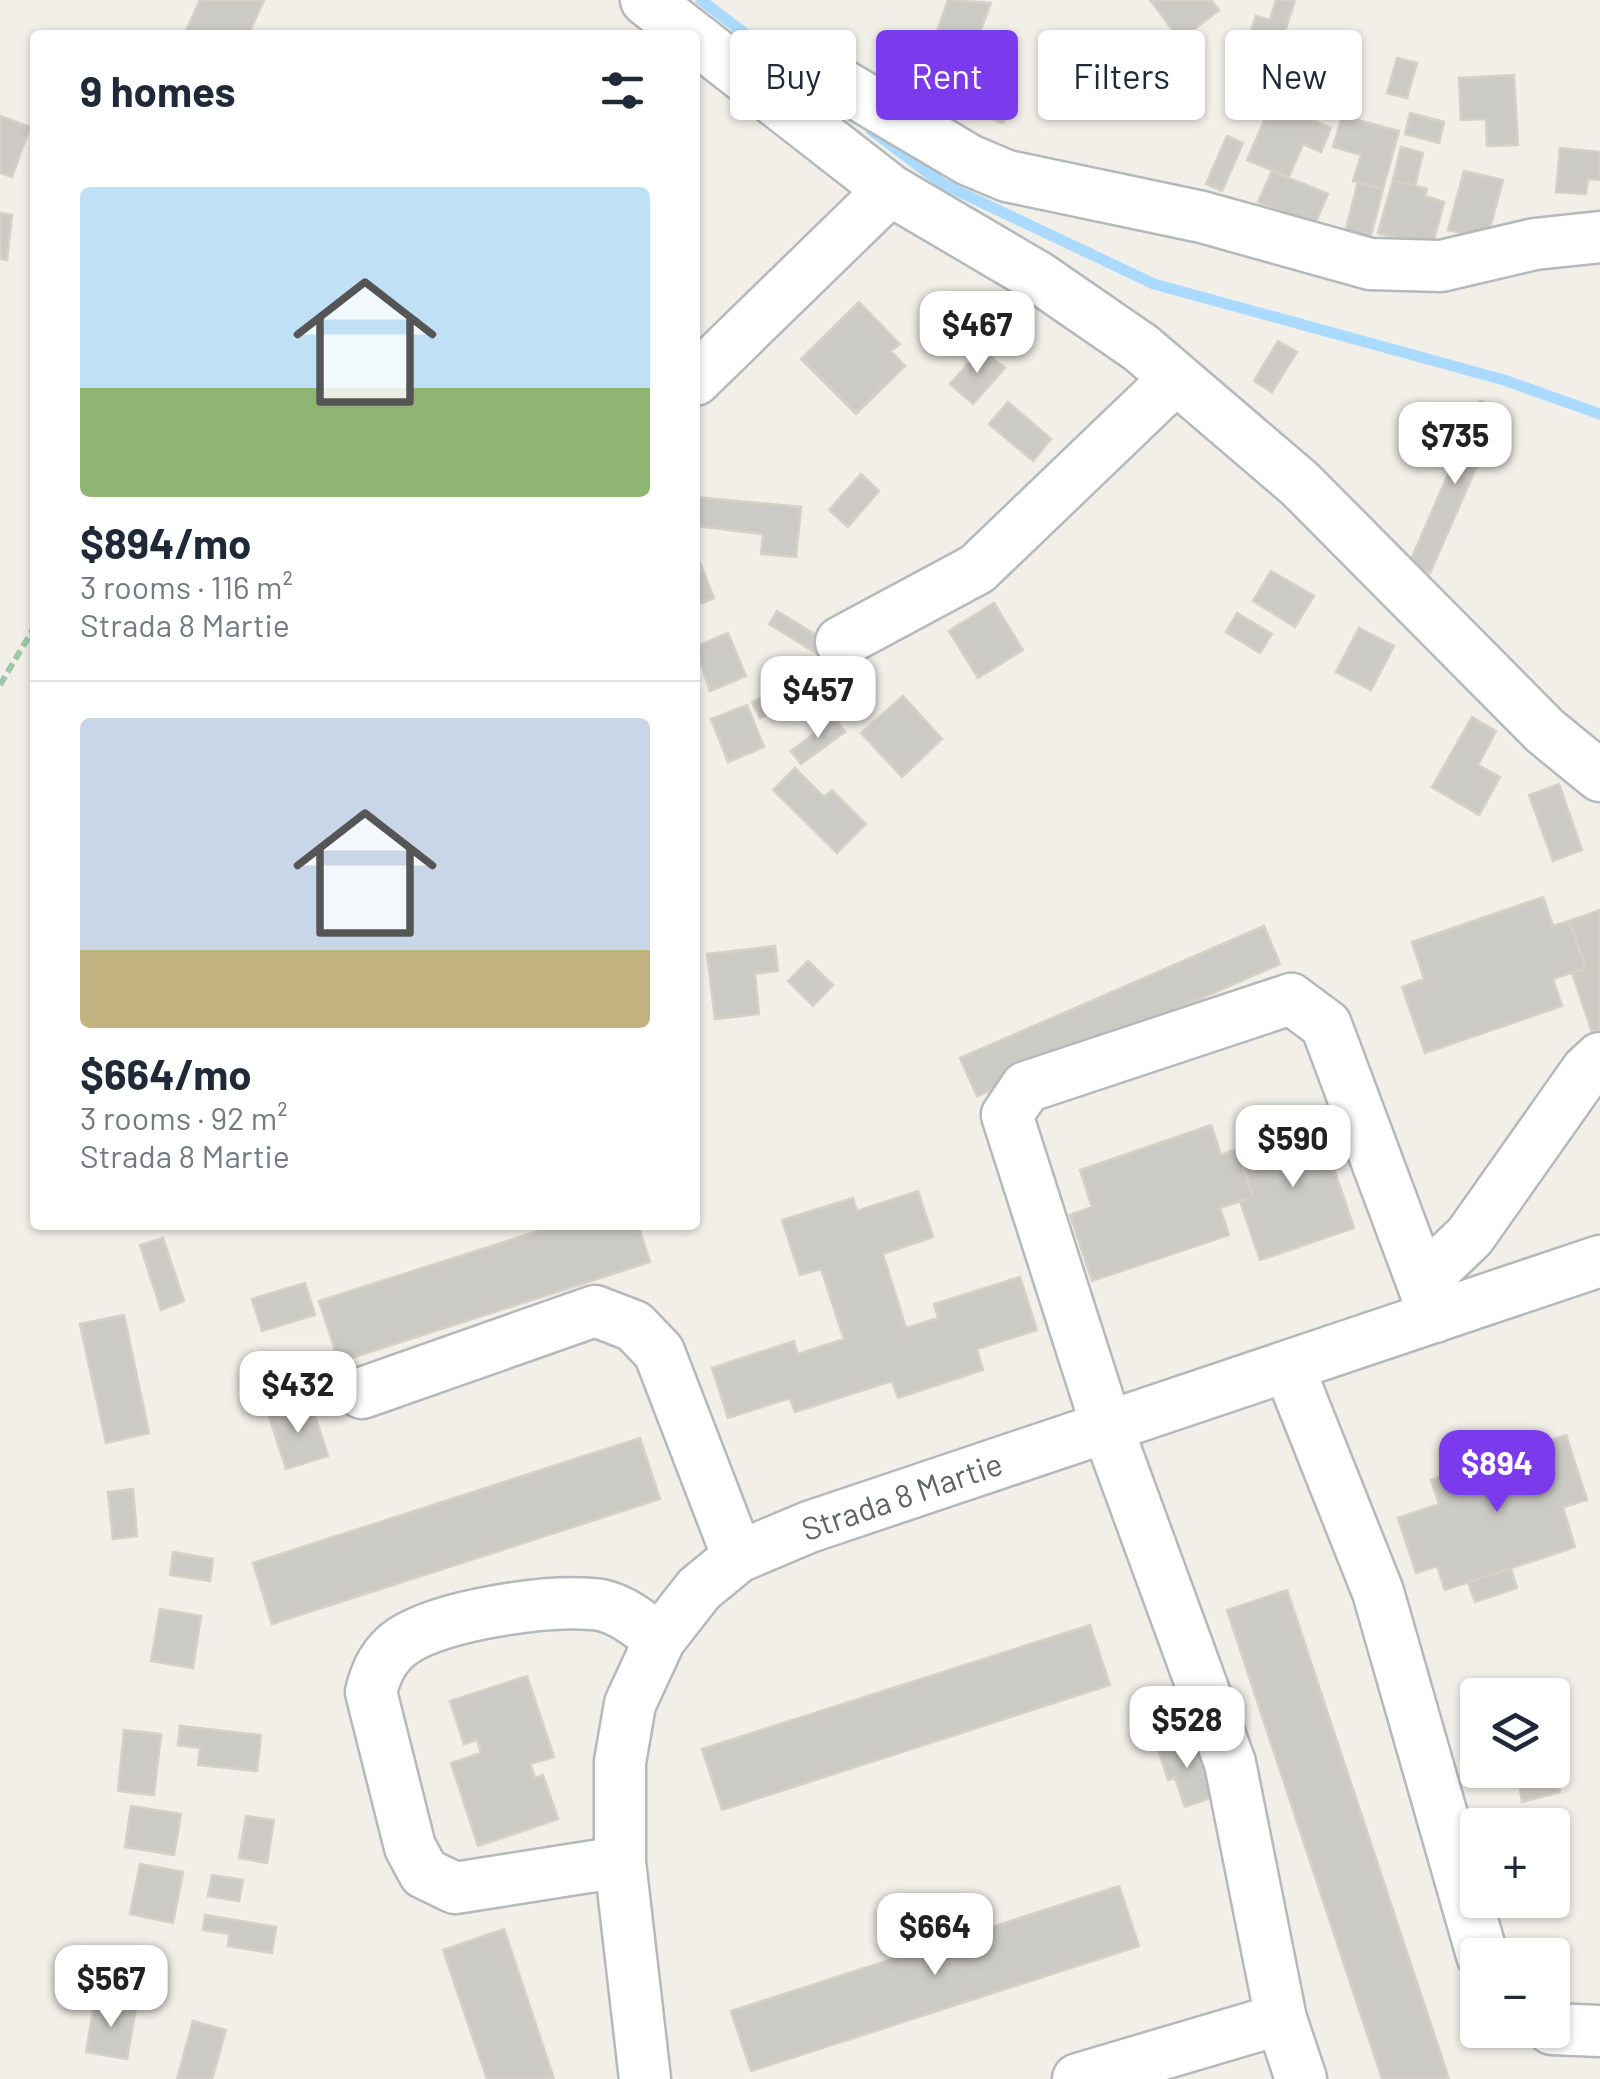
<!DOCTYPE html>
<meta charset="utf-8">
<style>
:root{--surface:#fff;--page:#f6f6f7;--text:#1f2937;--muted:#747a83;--line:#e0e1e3;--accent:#7c3aed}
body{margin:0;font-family:Barlow,sans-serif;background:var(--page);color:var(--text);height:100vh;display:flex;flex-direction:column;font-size:38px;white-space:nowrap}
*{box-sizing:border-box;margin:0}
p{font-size:32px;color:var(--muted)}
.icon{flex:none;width:55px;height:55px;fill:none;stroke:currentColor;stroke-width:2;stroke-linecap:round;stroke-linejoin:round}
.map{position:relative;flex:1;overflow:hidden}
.panel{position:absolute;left:30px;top:30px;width:670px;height:1200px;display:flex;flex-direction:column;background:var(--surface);border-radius:10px;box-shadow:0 2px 8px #0004}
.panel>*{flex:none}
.banner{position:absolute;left:730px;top:30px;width:720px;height:90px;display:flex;gap:20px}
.buttons{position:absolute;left:1460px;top:1678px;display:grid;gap:20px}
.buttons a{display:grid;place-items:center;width:110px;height:110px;border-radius:10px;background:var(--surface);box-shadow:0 2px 8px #0004;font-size:50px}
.price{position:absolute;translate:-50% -85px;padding:0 22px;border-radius:20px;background:#fff;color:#222;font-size:32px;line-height:65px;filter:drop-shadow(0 2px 5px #0008)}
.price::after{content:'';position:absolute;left:50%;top:60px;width:30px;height:22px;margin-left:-15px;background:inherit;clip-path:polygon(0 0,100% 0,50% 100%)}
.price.selected{background:var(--accent);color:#fff}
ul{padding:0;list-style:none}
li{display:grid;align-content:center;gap:20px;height:530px;padding:0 50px}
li+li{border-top:2px solid var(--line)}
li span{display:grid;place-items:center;height:310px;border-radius:10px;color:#555}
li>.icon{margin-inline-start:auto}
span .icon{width:180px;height:180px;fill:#fffc;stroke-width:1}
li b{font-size:42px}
h2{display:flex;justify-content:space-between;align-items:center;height:120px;padding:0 50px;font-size:42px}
.chip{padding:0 35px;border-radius:10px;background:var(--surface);box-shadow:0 2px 8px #0004;font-size:35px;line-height:90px}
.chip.selected{background:var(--accent);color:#fff}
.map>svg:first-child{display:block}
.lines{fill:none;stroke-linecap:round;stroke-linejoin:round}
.stream{stroke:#aadaff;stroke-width:11}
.building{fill:#cccac5;stroke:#d6d1c6;stroke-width:2.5}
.minor-casing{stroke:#b5b8bc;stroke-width:55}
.path{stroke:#9cc7a9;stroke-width:6;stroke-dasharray:10 5;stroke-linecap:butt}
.minor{stroke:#fff;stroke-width:50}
.labels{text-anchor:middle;stroke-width:10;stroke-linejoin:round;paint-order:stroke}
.street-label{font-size:32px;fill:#5f6368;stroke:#fff}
</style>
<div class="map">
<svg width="1600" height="2079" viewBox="0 0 1600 2079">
<rect width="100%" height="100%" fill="#f1efe8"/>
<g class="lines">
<path class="stream" d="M701,0L813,85
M871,130L943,184L1154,284L1504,380L1600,414"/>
</g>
<path class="building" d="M200,0H264L248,35H184Z
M948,0L991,3L973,50L935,37Z
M1150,0H1211L1219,10L1180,40Z
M1276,0H1295L1276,60L1245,50L1256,16L1270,20Z
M1397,58L1417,63L1407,98L1387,93Z
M1514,75L1518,145L1487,146L1486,119L1461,120L1459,78Z
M985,99L1009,109L1003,123L979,114Z
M1272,103L1331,128L1321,152L1303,144L1289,177L1247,160Z
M1410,113L1444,122L1439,143L1405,134Z
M0,116L30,127L12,177L0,173Z
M1342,116L1399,131L1383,189L1353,181L1361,155L1333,147Z
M1227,136L1243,143L1222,191L1206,184Z
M1401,147L1423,153L1415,186L1393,180Z
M1560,148L1600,152V180L1588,179L1586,194L1556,192Z
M1272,171L1328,194L1314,226L1258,202Z
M1464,171L1503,180L1487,239L1448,230Z
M1393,180L1427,189L1425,196L1444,202L1432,247L1378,233Z
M1358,182L1383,189L1369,243L1344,236Z
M0,213L12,215L7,260L0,259Z
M859,302L900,344L891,351L905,366L856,414L801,359Z
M1278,341L1297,352L1272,392L1254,381Z
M981,349L1005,368L973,404L950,384Z
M1480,401L1501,411L1430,573L1409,564Z
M1008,402L1051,439L1033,461L989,424Z
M861,474L879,491L848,527L829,510Z
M695,497L801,507L796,557L761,554L763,534L695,526Z
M695,550L714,598L695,606Z
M1271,571L1314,596L1295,627L1253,601Z
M994,603L1023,650L978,678L949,631Z
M777,611L826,641L818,654L769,624Z
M1237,613L1272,634L1260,653L1226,632Z
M1359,628L1394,646L1371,690L1336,672Z
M728,633L746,676L710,691L695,647Z
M836,660L848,685L821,698L816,690L760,718L752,702Z
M903,696L942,739L902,777L861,733Z
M747,705L764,747L728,762L711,719Z
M1472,717L1496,731L1478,765L1500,777L1479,815L1432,787Z
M835,718L845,732L801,764L791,751Z
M795,768L824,797L832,790L866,824L837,853L773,790Z
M1559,784L1582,850L1553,861L1529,795Z
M1543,897L1553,926L1569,921L1586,968L1553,979L1562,1006L1425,1053L1402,987L1424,979L1412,942Z
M1600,910V1029L1592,1032L1572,973L1586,968L1569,921Z
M1264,926L1280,964L977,1096L960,1058Z
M775,946L778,971L755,974L759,1014L715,1019L707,954Z
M808,961L833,985L813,1006L788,981Z
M1327,1118L1338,1148L1328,1151L1354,1228L1260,1260L1240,1201L1253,1197L1237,1149Z
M1211,1125L1221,1155L1237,1149L1253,1197L1220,1208L1229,1235L1092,1281L1070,1215L1092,1207L1080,1170Z
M918,1191L933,1237L883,1254L906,1328L938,1318L934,1304L1020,1277L1037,1330L977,1349L983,1370L898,1398L892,1381L795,1412L790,1398L728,1418L712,1368L794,1341L798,1354L844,1339L821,1269L800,1275L782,1220L853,1198L857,1211Z
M557,1225H638L650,1262L339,1362L319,1301Z
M163,1238L184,1301L161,1310L140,1245Z
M305,1283L315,1315L262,1331L252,1299Z
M124,1315L149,1433L106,1443L80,1324Z
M311,1403L328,1456L286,1469L269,1416Z
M1566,1435L1587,1500L1563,1507L1575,1547L1445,1590L1437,1566L1416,1573L1398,1518L1439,1504L1431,1480Z
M640,1438L660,1499L272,1624L253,1563Z
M133,1489L137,1536L113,1539L108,1492Z
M173,1552L213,1559L210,1581L170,1575Z
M1511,1569L1517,1588L1475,1602L1468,1582Z
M1287,1590L1449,2079H1382L1227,1610Z
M160,1609L201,1616L193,1668L151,1661Z
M1090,1625L1110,1685L722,1810L702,1749Z
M527,1676L554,1757L530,1764L535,1778L543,1775L558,1819L478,1846L451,1763L481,1753L477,1740L464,1744L450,1701Z
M1526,1684L1543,1689L1544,1695H1507Z
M1552,1700L1569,1714L1564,1734L1552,1739Z
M180,1726L261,1735L257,1771L198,1765L200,1748L178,1745Z
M124,1730L161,1734L154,1795L118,1791Z
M1194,1737L1213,1797L1185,1807L1175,1778L1168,1780L1158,1749Z
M1552,1743L1560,1792L1522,1802L1517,1770H1552Z
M131,1806L181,1814L174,1855L125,1847Z
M246,1816L274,1820L267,1863L239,1858Z
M140,1864L183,1872L173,1923L130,1914Z
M212,1875L243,1880L239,1901L208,1896Z
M1119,1886L1139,1946L751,2071L731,2011Z
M205,1915L276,1927L272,1953L228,1946L229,1934L203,1930Z
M504,1929L554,2079H487L443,1950Z
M95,2000L136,2008L127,2059L86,2052Z
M193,2021L226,2030L212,2079H177Z"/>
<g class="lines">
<defs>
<path id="minor" d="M646,0L691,35
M695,38L890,190L1038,277L1141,348L1300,484L1545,731L1600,776
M827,76L969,160L1007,176L1202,217L1370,264L1441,266L1535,244L1600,237
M695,380L890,190
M841,642L977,569L1176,378
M1422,1282L1470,1236L1587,1070L1600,1058
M1288,1366L1378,1592L1482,1955
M362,1393L595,1311L634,1326L659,1352L738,1557
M620,1862L455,1888L424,1873L410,1847L371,1692C376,1672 384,1654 403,1641C443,1615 544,1600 592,1604C618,1605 639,1624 660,1639
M1552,2029L1600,2031
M645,2079L620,1862V1762L630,1704L660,1639L699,1589L738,1557L809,1527L1600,1261
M1078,2079L1281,2019
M1301,2079L1281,2019L1230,1763L1107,1427L1007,1115L1026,1087L1291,999L1326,1025L1435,1317"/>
</defs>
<use href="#minor" class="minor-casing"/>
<path class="path" d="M0,685L35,626"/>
<use href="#minor" class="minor"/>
</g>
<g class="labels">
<g class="street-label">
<text transform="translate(902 1497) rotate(-19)" y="11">Strada 8 Martie</text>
</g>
</g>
</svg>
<div class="buttons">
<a><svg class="icon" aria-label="layers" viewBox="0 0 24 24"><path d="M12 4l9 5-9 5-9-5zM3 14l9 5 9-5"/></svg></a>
<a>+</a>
<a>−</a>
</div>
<b class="price" style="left:977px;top:376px">$467</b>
<b class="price" style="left:1455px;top:487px">$735</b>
<b class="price" style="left:818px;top:741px">$457</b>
<b class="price" style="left:1293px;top:1190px">$590</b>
<b class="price" style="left:298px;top:1436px">$432</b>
<b class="price selected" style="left:1497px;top:1515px">$894</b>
<b class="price" style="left:1187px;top:1771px">$528</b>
<b class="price" style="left:935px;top:1978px">$664</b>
<b class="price" style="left:111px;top:2030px">$567</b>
<div class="banner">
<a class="chip">Buy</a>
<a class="chip selected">Rent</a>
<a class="chip">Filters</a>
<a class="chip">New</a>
</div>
<section class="panel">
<h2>9 homes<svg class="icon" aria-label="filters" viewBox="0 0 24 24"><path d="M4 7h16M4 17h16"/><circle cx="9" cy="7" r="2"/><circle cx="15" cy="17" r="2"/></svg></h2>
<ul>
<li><span style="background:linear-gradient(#bfe0f5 65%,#8fb573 0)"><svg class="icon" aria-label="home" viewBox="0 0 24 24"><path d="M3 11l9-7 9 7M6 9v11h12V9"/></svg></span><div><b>$894/mo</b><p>3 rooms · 116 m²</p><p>Strada 8 Martie</p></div></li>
<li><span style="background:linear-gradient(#c9d6e8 75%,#c2b280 0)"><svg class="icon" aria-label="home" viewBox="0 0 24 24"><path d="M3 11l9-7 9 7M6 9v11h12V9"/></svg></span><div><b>$664/mo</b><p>3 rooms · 92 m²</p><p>Strada 8 Martie</p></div></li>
</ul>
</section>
</div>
